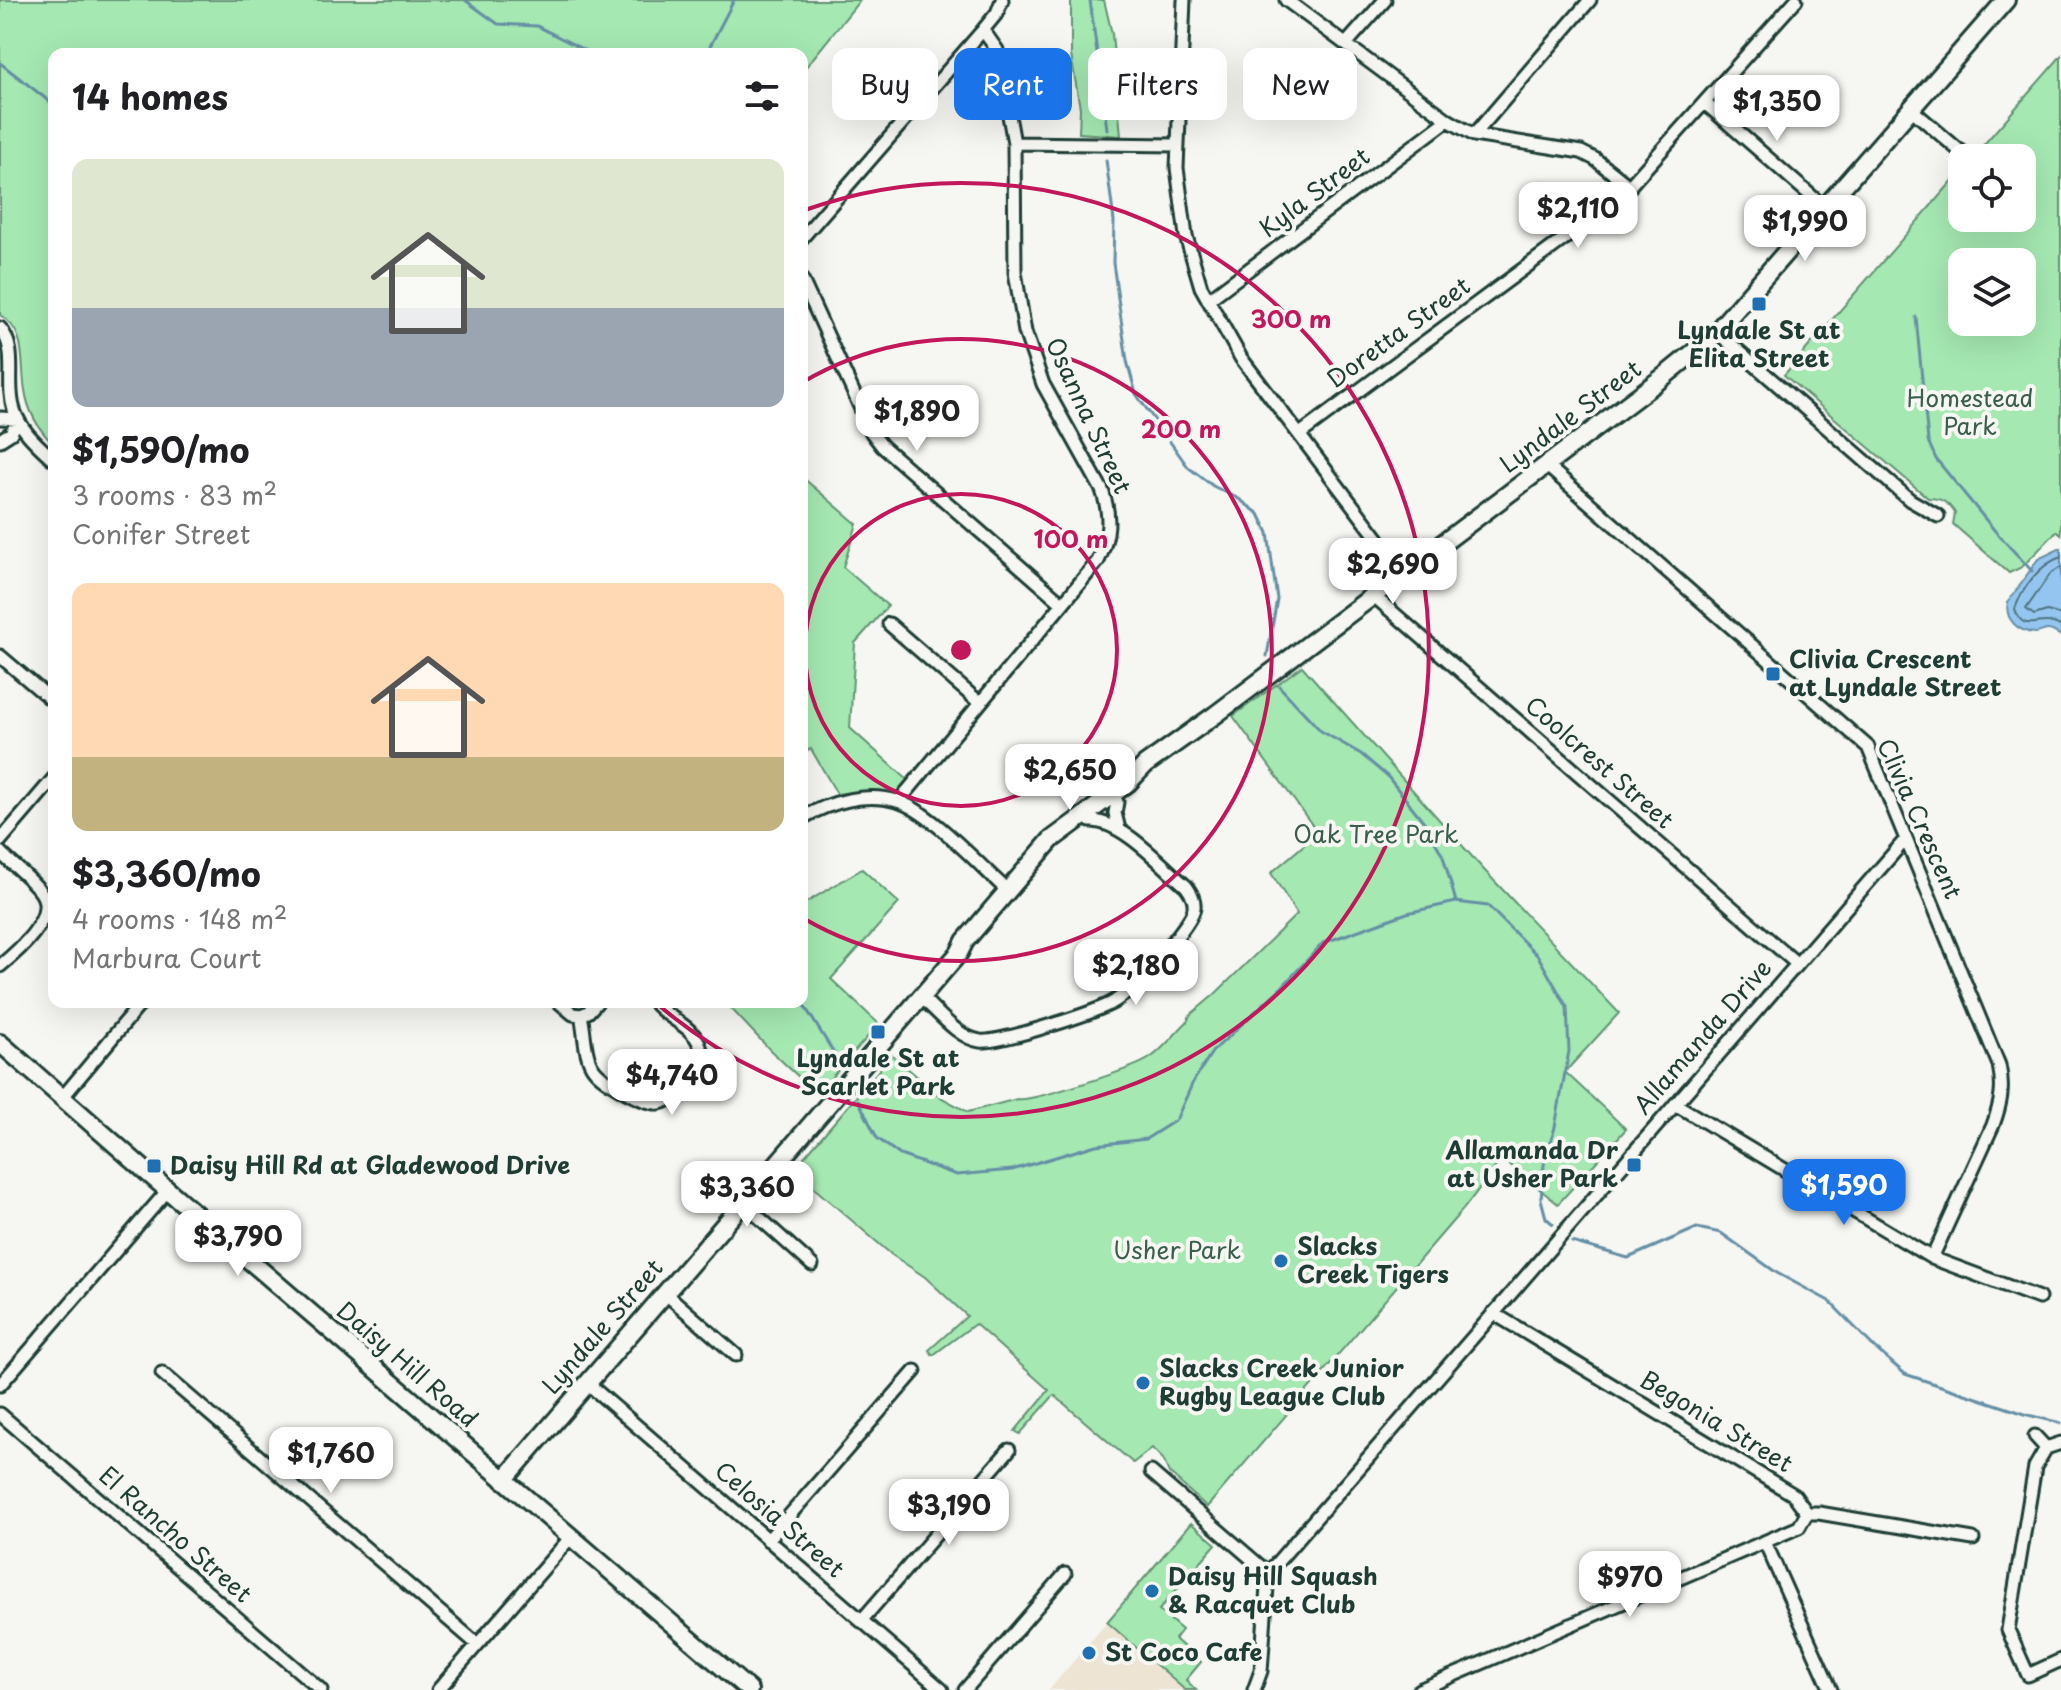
<!DOCTYPE html>
<meta charset="utf-8">
<style>
:root{--surface:#fff;--page:#f2f2f2;--text:#202124;--muted:#757577;--accent:#1a73e8}
body{margin:0;font-family:"Playpen Sans",sans-serif;background:var(--page);color:var(--text);height:100vh;display:flex;flex-direction:column;font-size:30px;white-space:nowrap}
*{box-sizing:border-box;margin:0}
p{font-size:26px;color:var(--muted)}
.icon{flex:none;width:44px;height:44px;fill:none;stroke:currentColor;stroke-width:2;stroke-linecap:round;stroke-linejoin:round}
.map{position:relative;flex:1;overflow:hidden}
.details{position:absolute;left:48px;top:48px;width:760px;height:960px;display:flex;flex-direction:column;background:var(--surface);border-radius:16px;box-shadow:0 8px 32px #0002}
.details>*{flex:none}
.banner{position:absolute;left:832px;top:48px;width:760px;height:72px;display:flex;gap:16px}
.fabs{position:absolute;left:1948px;top:144px;display:grid;gap:16px}
.fabs a{display:grid;place-items:center;width:88px;height:88px;border-radius:16px;background:var(--surface);box-shadow:0 8px 32px #0002;font-size:40px}
.price{position:absolute;translate:-50% -68px;padding:0 18px;border-radius:16px;background:#fff;color:#222;font-size:26px;line-height:52px;filter:drop-shadow(0 2px 4px #0008)}
.price::after{content:'';position:absolute;left:50%;top:48px;width:24px;height:18px;margin-left:-12px;background:inherit;clip-path:polygon(0 0,100% 0,50% 100%)}
.price.active{background:var(--accent);color:#fff}
ul{padding:0;list-style:none}
li{display:grid;align-content:center;gap:16px;height:424px;padding:0 24px}
li span{display:grid;place-items:center;height:248px;border-radius:16px;color:#555}
li>.icon{margin-inline-start:auto}
span .icon{width:144px;height:144px;fill:#fffc;stroke-width:1}
li b{font-size:34px}
h2{display:flex;justify-content:space-between;align-items:center;height:96px;padding:0 24px;font-size:34px}
.pill{padding:0 28px;border-radius:16px;background:var(--surface);box-shadow:0 8px 32px #0002;font-size:28px;line-height:72px}
.pill.active{background:var(--accent);color:#fff}
.map>svg:first-child{display:block}
.built{fill:#eee4d4}
.green{fill:#a5e8b2;stroke:#629273;stroke-width:2;fill-rule:evenodd}
.water{fill:#94c5f0;stroke:#658fa5;stroke-width:2}
.lines{fill:none;stroke-linecap:round;stroke-linejoin:round}
.shore{stroke:#4e737f;stroke-width:2}
.stream{stroke:#658fa5;stroke-width:3}
.street-casing{stroke:#1f3d34;stroke-width:17}
.secondary-casing{stroke:#1f3d34;stroke-width:22}
.street{stroke:#f6f6f2;stroke-width:11}
.secondary{stroke:#f6f6f2;stroke-width:16}
.ring{fill:none;stroke:#c2185b;stroke-width:4}
.poi-dot{fill:#1f6fb2;stroke:#f6f6f2;stroke-width:3}
.labels{text-anchor:middle;stroke-width:8;stroke-linejoin:round;paint-order:stroke}
.street-label{font-size:24px;fill:#1f3d34;stroke:#f6f6f2}
.poi-label{font-size:24px;font-weight:bold;fill:#1f3d34;stroke:#f6f6f2;text-anchor:start}
.park-label{font-size:24px;fill:#3a5f4d;stroke:#f6f6f2}
.centre{fill:#c2185b;stroke:#f6f6f2;stroke-width:4}
.ring-label{font-size:24px;text-anchor:middle;font-weight:bold;fill:#c2185b;stroke:#f6f6f2;stroke-width:8;stroke-linejoin:round;paint-order:stroke}
</style>
<div class="map">
<svg width="2061" height="1690" viewBox="0 0 2061 1690">
<rect width="100%" height="100%" fill="#f6f6f2"/>
<filter id="ink" filterUnits="userSpaceOnUse"><feTurbulence type="fractalNoise" baseFrequency=".0125" numOctaves="2"/><feDisplacementMap in="SourceGraphic" scale="16" xChannelSelector="R" yChannelSelector="G"/><feConvolveMatrix kernelMatrix="1 2 1 2 8 2 1 2 1" color-interpolation-filters="sRGB"/></filter>
<g filter="url(#ink)">
<path class="built" d="M1107,1622L1185,1690H1049Z"/>
<path class="green" d="M0,0H860L802,72V54H54V445C38,429 28,412 25,390C20,362 28,332 0,315Z
M1071,0H1104L1112,34L1121,136L1079,133L1080,108L1071,55Z
M2061,56V534L2057,531L2022,567L2009,573L1953,524L1955,513C1948,502 1941,498 1928,498L1784,375L1962,170V218H2022V158H1972ZM1962,262H2022V322H1962Z
M802,477L857,524L843,567L888,606L855,643L850,728L909,781L898,794L861,791L837,794L811,749L802,752Z
M1302,666L1484,870L1619,1013L1565,1072L1626,1129L1558,1204L1502,1159L1465,1207L1207,1507L1169,1473L1163,1459L1152,1448L1133,1463L1054,1395L1020,1434L1015,1431L1049,1390L975,1324L933,1355L929,1350L967,1316L925,1277L892,1255L793,1170L892,1055L942,1098L968,1112L1017,1099C1032,1102 1136,1068 1150,1058C1164,1049 1175,1033 1187,1022L1190,1015L1214,995L1297,914L1271,873L1318,833L1233,716Z
M862,869L899,903L831,979L879,1024L817,1094L771,1051L725,1002H802V905Z
M1191,1523L1216,1544L1159,1610L1182,1630L1175,1639L1201,1662L1186,1680L1196,1690H1185L1107,1622Z"/>
<path class="water" d="M2061,548V636C2058,634 2052,630 2048,630C2044,630 2040,633 2035,633C2018,632 2004,619 2008,602L2038,559Z"/>
<g class="lines">
<path class="shore" d="M2061,557C2040,564 2022,588 2015,609C2022,631 2033,621 2048,622C2051,622 2058,625 2061,626
M2061,567L2050,574L2026,609L2034,615L2047,611L2061,615"/>
<path class="stream" d="M465,0L498,24L537,26L592,54
M1090,0L1107,129
M706,54L734,0
M0,63L54,105
M1106,160L1114,221L1113,263L1127,361L1136,394L1188,467L1213,486L1239,499L1259,514L1268,533L1277,599L1267,656
M1916,317L1928,441L1936,459L1995,531L2032,571
M1279,686L1321,731L1361,754L1388,777L1424,822L1443,856L1456,902
M802,1002L839,1061
M858,1100L877,1138L900,1155L957,1175L1012,1170L1096,1145L1146,1139L1176,1120L1193,1082L1212,1052L1283,986L1323,943L1407,913L1456,902L1488,906L1538,956L1567,1007L1569,1051L1555,1127L1544,1165L1541,1199L1546,1218L1553,1224
M1572,1242L1628,1258L1697,1228L1721,1233L1777,1273L1829,1301L1876,1349L1905,1374L2028,1415L2061,1423"/>
<defs>
<path id="street" d="M1184,0L1177,168L1186,236L1201,287L1241,358L1404,573
M1286,0L1448,120L1474,135L1581,152L1595,159L1630,187
M1346,44L1385,0
M1706,104L1825,208
M1911,109L1968,158
M1474,135L1590,0
M1014,143L1177,145
M802,238L983,30L997,13L1002,0
M802,280L872,433L882,446L1062,603
M1208,300L1448,120
M0,328C19,350 5,384 14,410C21,431 38,445 54,460
M1717,332L1910,500L1938,516
M0,418L18,419L11,433L0,440
M1300,434L1618,199L1796,0
M1546,465L1868,747L1999,1065C2004,1088 2001,1103 1993,1125L1932,1258
M1374,596L1796,963
M889,624L980,703
M0,656L54,702
M899,801L1098,561C1110,536 1111,516 1102,490L1043,384L1025,332L1015,272L1014,143L997,50L983,30
M1117,802L1115,813L1119,829
M802,818C830,802 865,792 897,801C929,810 980,866 1007,890
M0,841L54,778
M0,852C12,865 29,876 40,891C60,916 17,952 0,966
M921,997C937,1011 958,1038 980,1041C997,1044 1098,1012 1115,1001C1130,992 1193,924 1194,908C1195,899 1191,893 1186,886C1162,866 1122,820 1090,821
M559,1002L573,1014L581,1015
M581,1015C585,1031 584,1057 594,1069C603,1081 645,1105 659,1103C683,1099 709,1067 699,1043C691,1025 666,1018 654,1002
M581,1015L588,1012L597,1002
M62,1098L142,1002
M1675,1104L1932,1258L2039,1298
M743,1203L812,1265
M665,1293L736,1355
M1493,1313L1794,1495L1807,1513H1819L1973,1539
M162,1373L477,1644
M587,1383L942,1690
M0,1385L168,1190
M0,1414L321,1690
M2035,1436L2046,1448L2061,1443
M2046,1448L2035,1467L2008,1630L2028,1675L2061,1660
M1151,1472L1268,1573
M768,1540L915,1371
M1765,1542L1831,1690
M861,1621L1009,1450
M438,1690L571,1537
M965,1690L1065,1574
M1254,1690L1261,1671L1268,1573L1905,840
M1419,1690L1799,1527L1807,1513"/>
<path id="secondary" d="M0,1043L149,1174L749,1690
M504,1480L959,953L965,941L1051,840L1128,783L1145,765L1215,715L1662,378L1710,339L2006,0"/>
</defs>
<use href="#street" class="street-casing"/>
<use href="#secondary" class="secondary-casing"/>
<use href="#street" class="street"/>
<use href="#secondary" class="secondary"/>
</g>
</g>
<g class="ring">
<circle cx="961" cy="650" r="156"/>
<path d="M803 382A311 311 0 1 1 803 918"/>
<path d="M805 210A467 467 0 1 1 655 1002"/>
</g>
<g class="poi-dot">
<rect x="1751" y="296" width="16" height="16" rx="4"/>
<rect x="1765" y="666" width="16" height="16" rx="4"/>
<rect x="870" y="1024" width="16" height="16" rx="4"/>
<rect x="1626" y="1157" width="16" height="16" rx="4"/>
<rect x="146" y="1158" width="16" height="16" rx="4"/>
<circle cx="1281" cy="1261" r="8"/>
<circle cx="1143" cy="1383" r="8"/>
<circle cx="1152" cy="1591" r="8"/>
<circle cx="1089" cy="1653" r="8"/>
</g>
<g class="labels">
<g class="street-label">
<text transform="translate(1315 193) rotate(-37)" y="8">Kyla Street</text>
<text transform="translate(1399 333) rotate(-36)" y="8">Doretta Street</text>
<text transform="translate(1088 416) rotate(65)" y="8">Osanna Street</text>
<text transform="translate(1571 417) rotate(-37)" y="8">Lyndale Street</text>
<text transform="translate(1599 763) rotate(41)" y="8">Coolcrest Street</text>
<text transform="translate(1919 819) rotate(66)" y="8">Clivia Crescent</text>
<text transform="translate(1703 1037) rotate(-49)" y="8">Allamanda Drive</text>
<text transform="translate(603 1327) rotate(-49)" y="8">Lyndale Street</text>
<text transform="translate(407 1365) rotate(41)" y="8">Daisy Hill Road</text>
<text transform="translate(1716 1422) rotate(31)" y="8">Begonia Street</text>
<text transform="translate(779 1520) rotate(41)" y="8">Celosia Street</text>
<text transform="translate(175 1535) rotate(41)" y="8">El Rancho Street</text>
</g>
<g class="poi-label">
<text x="1759" y="339" text-anchor="middle">Lyndale St at<tspan x="1759" dy="28">Elita Street</tspan></text>
<text x="1789" y="668">Clivia Crescent<tspan x="1789" dy="28">at Lyndale Street</tspan></text>
<text x="878" y="1067" text-anchor="middle">Lyndale St at<tspan x="878" dy="28">Scarlet Park</tspan></text>
<text x="1618" y="1159" text-anchor="end">Allamanda Dr<tspan x="1618" dy="28">at Usher Park</tspan></text>
<text x="170" y="1174">Daisy Hill Rd at Gladewood Drive</text>
<text x="1297" y="1255">Slacks<tspan x="1297" dy="28">Creek Tigers</tspan></text>
<text x="1159" y="1377">Slacks Creek Junior<tspan x="1159" dy="28">Rugby League Club</tspan></text>
<text x="1168" y="1585">Daisy Hill Squash<tspan x="1168" dy="28">&amp; Racquet Club</tspan></text>
<text x="1105" y="1661">St Coco Cafe</text>
</g>
<g class="park-label">
<text x="1970" y="407">Homestead<tspan x="1970" dy="28">Park</tspan></text>
<text x="1376" y="843">Oak Tree Park</text>
<text x="1177" y="1259">Usher Park</text>
</g>
</g>
<circle cx="961" cy="650" r="12" class="centre"/>
<g class="ring-label">
<text x="1291" y="328">300 m</text>
<text x="1181" y="438">200 m</text>
<text x="1071" y="548">100 m</text>
</g>
</svg>
<div class="fabs">
<a><svg class="icon" aria-label="locate" viewBox="0 0 24 24"><circle cx="12" cy="12" r="6"/><path d="M12 2v4M12 18v4M2 12h4M18 12h4"/></svg></a>
<a><svg class="icon" aria-label="layers" viewBox="0 0 24 24"><path d="M12 4l9 5-9 5-9-5zM3 14l9 5 9-5"/></svg></a>
</div>
<b class="price" style="left:1777px;top:143px">$1,350</b>
<b class="price" style="left:1578px;top:250px">$2,110</b>
<b class="price" style="left:1805px;top:263px">$1,990</b>
<b class="price" style="left:917px;top:453px">$1,890</b>
<b class="price" style="left:1393px;top:606px">$2,690</b>
<b class="price" style="left:1070px;top:812px">$2,650</b>
<b class="price" style="left:1136px;top:1007px">$2,180</b>
<b class="price" style="left:672px;top:1117px">$4,740</b>
<b class="price active" style="left:1844px;top:1227px">$1,590</b>
<b class="price" style="left:747px;top:1229px">$3,360</b>
<b class="price" style="left:238px;top:1278px">$3,790</b>
<b class="price" style="left:331px;top:1495px">$1,760</b>
<b class="price" style="left:949px;top:1547px">$3,190</b>
<b class="price" style="left:1630px;top:1619px">$970</b>
<div class="banner">
<a class="pill">Buy</a>
<a class="pill active">Rent</a>
<a class="pill">Filters</a>
<a class="pill">New</a>
</div>
<section class="details">
<h2>14 homes<svg class="icon" aria-label="filters" viewBox="0 0 24 24"><path d="M4 7h16M4 17h16"/><circle cx="9" cy="7" r="2"/><circle cx="15" cy="17" r="2"/></svg></h2>
<ul>
<li><span style="background:linear-gradient(#dfe7d0 60%,#9aa5b1 0)"><svg class="icon" aria-label="home" viewBox="0 0 24 24"><path d="M3 11l9-7 9 7M6 9v11h12V9"/></svg></span><div><b>$1,590/mo</b><p>3 rooms · 83 m²</p><p>Conifer Street</p></div></li>
<li><span style="background:linear-gradient(#ffd9b3 70%,#c2b280 0)"><svg class="icon" aria-label="home" viewBox="0 0 24 24"><path d="M3 11l9-7 9 7M6 9v11h12V9"/></svg></span><div><b>$3,360/mo</b><p>4 rooms · 148 m²</p><p>Marbura Court</p></div></li>
</ul>
</section>
</div>
